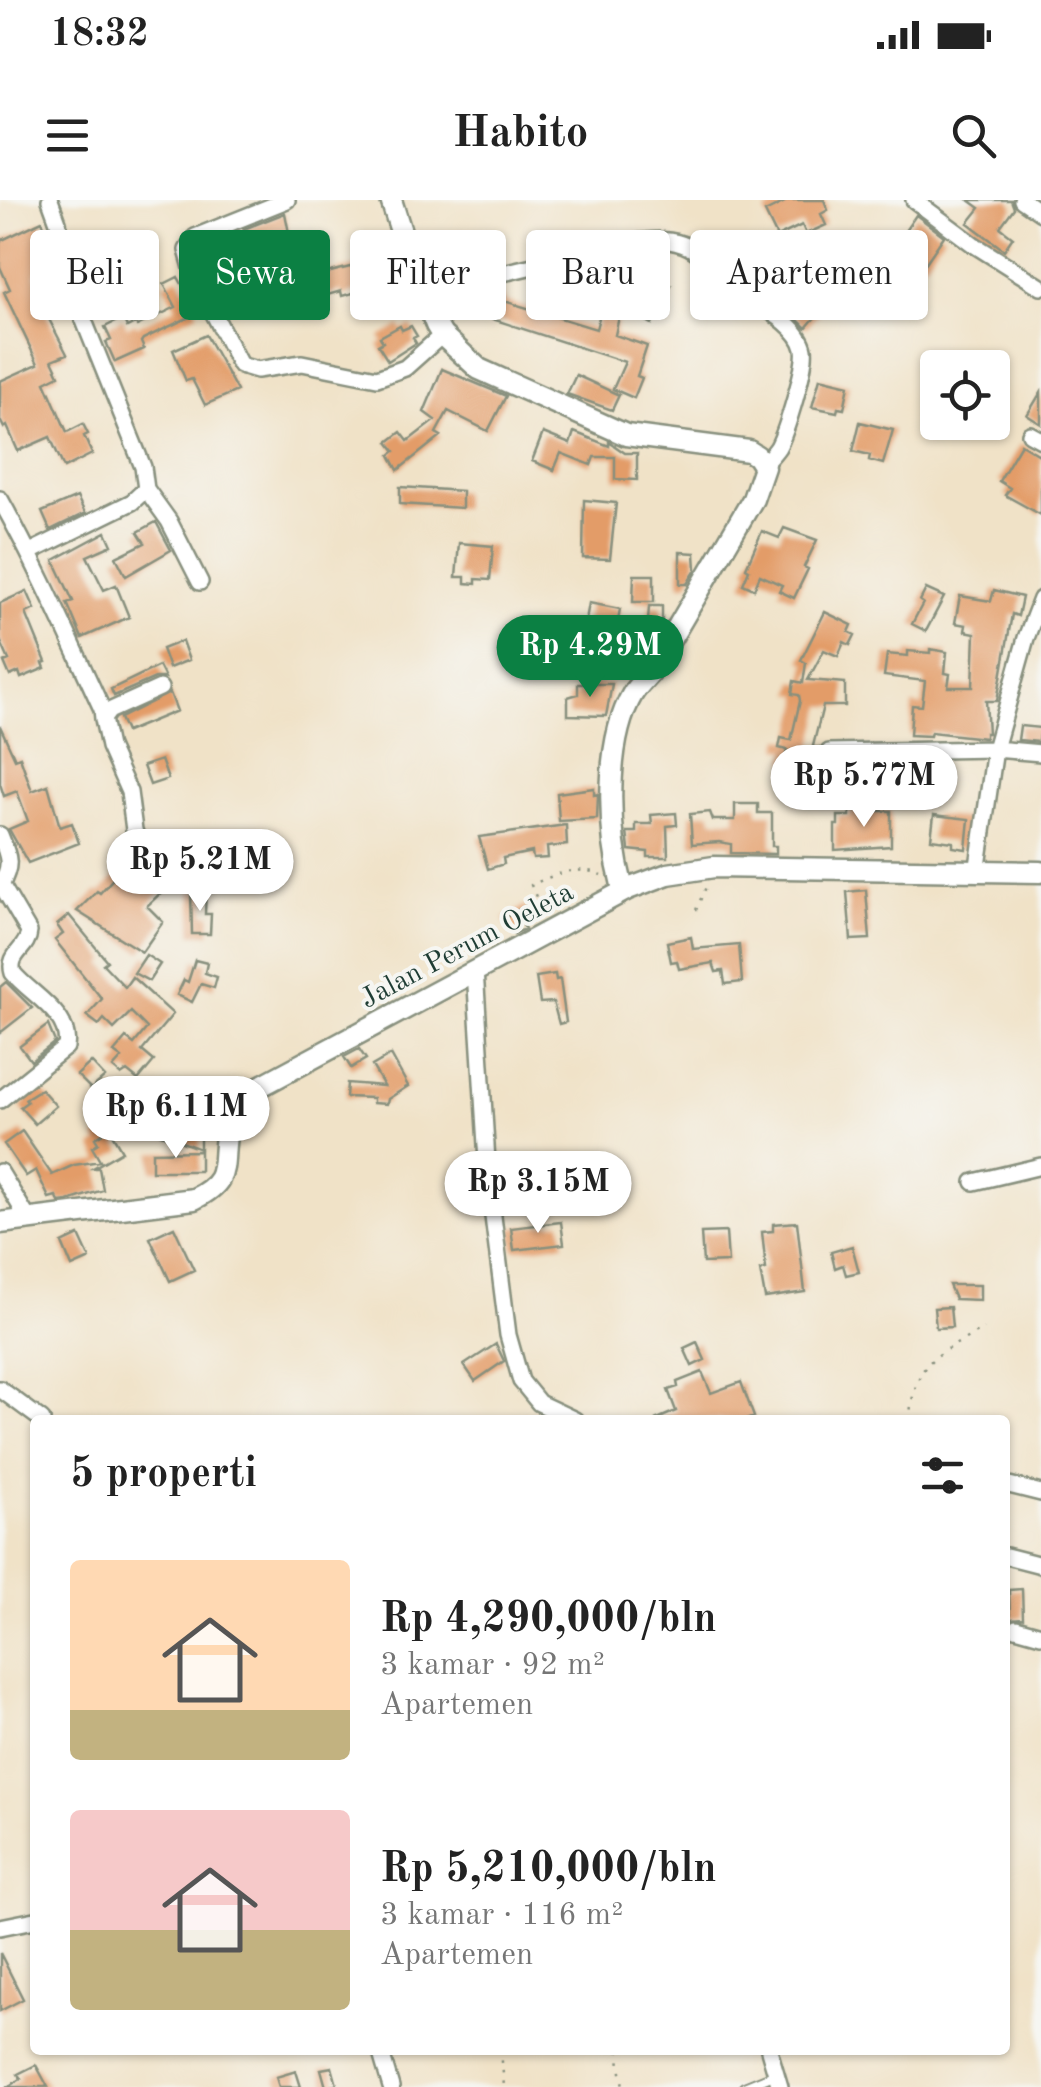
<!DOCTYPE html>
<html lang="id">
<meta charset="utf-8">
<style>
:root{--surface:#fff;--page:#f6f6f6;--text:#222;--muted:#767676;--accent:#0b8043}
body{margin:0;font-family:"Old Standard TT",serif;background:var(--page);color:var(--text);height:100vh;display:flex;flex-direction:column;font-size:38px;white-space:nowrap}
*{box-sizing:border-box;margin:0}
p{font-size:32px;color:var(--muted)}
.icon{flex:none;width:55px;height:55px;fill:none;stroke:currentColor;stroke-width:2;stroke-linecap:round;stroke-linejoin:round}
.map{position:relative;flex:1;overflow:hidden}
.sheet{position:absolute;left:30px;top:1215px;width:980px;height:640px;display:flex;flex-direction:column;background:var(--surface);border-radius:10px;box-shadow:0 2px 8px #0004}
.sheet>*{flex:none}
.hud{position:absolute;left:30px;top:30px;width:982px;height:90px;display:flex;gap:20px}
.tools{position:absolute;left:920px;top:150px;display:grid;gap:20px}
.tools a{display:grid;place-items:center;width:90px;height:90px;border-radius:10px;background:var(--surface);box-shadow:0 2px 8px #0004;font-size:50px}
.price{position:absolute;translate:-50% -85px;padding:0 22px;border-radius:35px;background:#fff;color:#222;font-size:32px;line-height:65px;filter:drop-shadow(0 2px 5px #0008)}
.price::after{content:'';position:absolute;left:50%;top:60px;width:30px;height:22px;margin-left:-15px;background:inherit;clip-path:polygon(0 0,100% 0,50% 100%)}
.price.active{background:var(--accent);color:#fff}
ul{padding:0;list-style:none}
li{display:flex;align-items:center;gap:30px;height:250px;padding:0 40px}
li span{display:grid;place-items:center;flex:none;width:280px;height:200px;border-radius:10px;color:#555}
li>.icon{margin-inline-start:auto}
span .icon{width:120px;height:120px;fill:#fffc;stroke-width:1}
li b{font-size:42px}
h2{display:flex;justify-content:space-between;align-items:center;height:120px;padding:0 40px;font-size:42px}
.tag{padding:0 35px;border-radius:10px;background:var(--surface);box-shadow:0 2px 8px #0004;font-size:35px;line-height:90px}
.tag.active{background:var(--accent);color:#fff}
.status{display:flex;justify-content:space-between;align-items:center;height:70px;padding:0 50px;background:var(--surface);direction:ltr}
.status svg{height:28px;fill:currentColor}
header{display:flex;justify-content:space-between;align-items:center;height:130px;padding:0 40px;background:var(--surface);font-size:45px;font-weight:700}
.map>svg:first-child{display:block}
.building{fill:#e39c68}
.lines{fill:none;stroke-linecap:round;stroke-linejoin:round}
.service-casing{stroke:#88907e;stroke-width:12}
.minor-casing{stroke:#88907e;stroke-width:20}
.tertiary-casing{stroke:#88907e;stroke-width:25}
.path{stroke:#88907e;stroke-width:2.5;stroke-dasharray:2.5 8;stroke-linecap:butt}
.service{stroke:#fff;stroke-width:8}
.minor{stroke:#fff;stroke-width:15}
.tertiary{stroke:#fff;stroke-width:20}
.labels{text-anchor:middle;stroke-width:8;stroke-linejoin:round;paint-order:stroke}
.street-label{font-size:28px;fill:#1f3d34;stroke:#f6f6f2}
</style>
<div class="status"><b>18:32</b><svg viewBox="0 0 49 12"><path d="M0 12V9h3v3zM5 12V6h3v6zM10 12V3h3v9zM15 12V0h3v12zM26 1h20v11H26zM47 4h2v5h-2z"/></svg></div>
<header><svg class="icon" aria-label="menu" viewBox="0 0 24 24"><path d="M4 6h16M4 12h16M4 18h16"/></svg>Habito<svg class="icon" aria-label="search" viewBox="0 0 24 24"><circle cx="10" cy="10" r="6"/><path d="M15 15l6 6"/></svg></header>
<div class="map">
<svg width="1041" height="1887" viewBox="0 0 1041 1887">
<rect width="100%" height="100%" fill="#f6f6f2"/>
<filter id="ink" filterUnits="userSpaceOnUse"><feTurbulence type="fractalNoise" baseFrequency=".01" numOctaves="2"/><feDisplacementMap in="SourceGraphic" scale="20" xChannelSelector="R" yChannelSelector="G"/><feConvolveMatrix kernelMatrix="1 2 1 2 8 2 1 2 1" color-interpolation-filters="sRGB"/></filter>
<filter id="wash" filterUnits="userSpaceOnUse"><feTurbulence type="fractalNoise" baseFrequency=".0048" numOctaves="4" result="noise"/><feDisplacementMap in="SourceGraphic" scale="40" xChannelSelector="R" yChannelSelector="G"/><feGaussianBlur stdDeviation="2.25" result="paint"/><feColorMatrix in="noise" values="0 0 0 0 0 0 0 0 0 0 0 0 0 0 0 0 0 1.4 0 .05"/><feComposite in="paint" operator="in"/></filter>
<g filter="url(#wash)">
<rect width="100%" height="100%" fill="#f0e2c7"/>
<g id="blocks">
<path class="building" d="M789,0H824L828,10L821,14L826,25L806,34L802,25L777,37L765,12Z
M969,0H1011L1014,8L1000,27L1013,37L1004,50L968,23L980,8Z
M285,13L290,38L266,43L272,58L256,64L244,29Z
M916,15L944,36L925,64L896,44Z
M42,21L49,37L40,41L52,66L35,74L44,95L38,98L67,154L52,160L59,175L45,182L67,232L83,224L88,234L84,236L92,254L64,268L50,237L18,251L7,226L4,228L0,220V181L38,164L4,92L10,89L0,67V41Z
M776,55L790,64L774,89L760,81Z
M358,65L364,90L342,96L341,91L317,98L311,77Z
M633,70L653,81L655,77L671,85L652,124L638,116L650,95L626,83Z
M178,77L198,113L143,139L141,142L144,149L115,162L106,142L111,140L105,127L123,118L127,127L135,123L137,126L176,107L164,84Z
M594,87L618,90L615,111L620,112L615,135L647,146L637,176L642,178L634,198L613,189L625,162L483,116L489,92L505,97L504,101L596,129L602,106L591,105Z
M805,93L823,108L806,128L789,111Z
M400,126L402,130L411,126L417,136L413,138L416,143L388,161L378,145L383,142L380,137Z
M206,135L237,191L205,205L192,179L186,181L173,150Z
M442,169L506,196L488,231L448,211L436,233L441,236L398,270L390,255L395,251L388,242L401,232L408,241L435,220L424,212Z
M576,175L619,195L612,210L567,194Z
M820,178L849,185L844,209L838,208L837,212L812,207Z
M1041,192V224L1027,215Z
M860,222L893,230L883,264L869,260L870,255L853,251Z
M574,232L609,246V242L625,253H637V280L615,279V257H594L591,265L561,253L554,270L532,261L543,233L570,244Z
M1021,244L1041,256V315L1005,295L1010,288L999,281Z
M400,287L462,291V308L400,304Z
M77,297L85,313L50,330L42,312Z
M584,300L616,303L610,359L583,358Z
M156,322L171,350L126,376L116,357L145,343L138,332Z
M784,328L817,340L804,367L808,369L794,398L779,391L782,385L760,375L754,389L743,384L749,370L746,368L762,331L779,338Z
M106,332L112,345L87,356L104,390L116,385L129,417L82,438L67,403L73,401L54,360Z
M459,343L493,346L490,380L476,379V384L465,383V377H456Z
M680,352L695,353L696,370L687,384H680Z
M634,375H654V402H633Z
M926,389L944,397L926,431L912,424L923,403L920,401Z
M994,390L1022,397L1018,416L1012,414L997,501H986L988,533H985V538L931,532L930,536L910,535L912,505L922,506L925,481L884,476L887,454L908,456V451L930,453V449L947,452L945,473L950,474L948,487H973L975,433L965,431L966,425L955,423L960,396L991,401Z
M27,391L35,409L26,413L46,462L43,463L45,468L21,478L19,472L10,476L4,462L9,460L0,440V403Z
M589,403L620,409L616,431L585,426Z
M649,406H662V422H648Z
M825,412L852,425L849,432L855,435L850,445L844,442L838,456L824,450L808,480L845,483V506H823L813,546L818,547L815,557L811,556L808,567L784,561L787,550L779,548L781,538L791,540L800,501L799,495L792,494L794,481L803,483L806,463L801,460Z
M182,441L189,460L169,468L162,449Z
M159,466L165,478H155L114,496L111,489Z
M578,484H612L606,516L568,515V497L578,494Z
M170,493L177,511L126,532L120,518Z
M0,526L15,559L20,557L32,591L48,585L60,627L72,623L79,643L28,663L9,629L28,621L17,591L4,596L0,584Z
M1020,526L1041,528L1039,542L1018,540Z
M161,560L168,579L150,585L143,566Z
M594,588V595L598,594L597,619L559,621L557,593Z
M735,604H758V613H772V646H776V654L731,653V644L719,642L692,644L690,614L710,612L713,620H735Z
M850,611H891V646L835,650V625H838V616H850Z
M676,613L677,625L667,626L668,657H648V652L629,650L627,632H636V624H652L651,615Z
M934,615L969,619L966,649L953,647V642L931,639Z
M566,625L567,645L547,647L548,658L533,659L532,652L503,658L504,664L488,669L479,637Z
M157,667L172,682L147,706L163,722L142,752L77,711L97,691L100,693L119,672L132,684Z
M866,690L870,739L851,740L847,692Z
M191,691H206L205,714H211L210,734H192Z
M525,706L531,718L522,723L525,729L514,734L503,719Z
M69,715L107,761L103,764L125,787L132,777L173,814L142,851L154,861L138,880L127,871L121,875L113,868L122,858L114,852L126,838L134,844L147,828L131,812L114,829L104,819L99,825L87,816L102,799L55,740L63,734L57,725Z
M691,737L693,749L739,745L742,782L725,784L723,771L716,772L713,763L679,769L677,761L671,762L667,742Z
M146,755L160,764L149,781L134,773Z
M195,760L207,763L205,773L217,777L214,788L201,784L192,802L177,795L184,780L188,782Z
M555,774L556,780L560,779L566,822L559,824L553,802L540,803L536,777Z
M6,782L32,808L0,833V787Z
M48,825L55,842L31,861L20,846Z
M359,849L366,859L351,868L344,857Z
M391,855L408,886L388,899L387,904L373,903V898L346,897L347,883L384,886L372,866Z
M91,862L105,877L91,889L77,875Z
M41,889L56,906L35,924L20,907L27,902L25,899Z
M167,898H212V938H200V949L143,927L151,907L167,913Z
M109,929L122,951L93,968H99L103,990L68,1001L59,1002L56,996L49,998L36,970L26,976L4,944L22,931L52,975L74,965L100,961L92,947L98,943L95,938Z
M200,951V971H152V952Z
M557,968L559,997L536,999L534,970Z
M561,1022L564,1044L514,1050L511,1028Z
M797,1022L805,1092L765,1098L760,1070L766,1069L762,1032L773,1031V1024Z
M174,1027L194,1070L170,1081L150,1038Z
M726,1032L728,1062L703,1063L701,1033Z
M79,1035L90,1059L72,1067L62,1043Z
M852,1046L859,1072L846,1075L843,1065L835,1068L831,1052Z
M949,1085H980V1100L955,1099Z
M950,1107L952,1127L936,1128L934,1108Z
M697,1142L705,1160L692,1166L684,1148Z
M496,1144L504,1161L475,1181L464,1165Z
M702,1172L711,1193L741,1182L754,1217L746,1220H655L676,1211L668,1190L678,1187L677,1182Z
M1022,1389L1023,1418L1010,1419L1009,1390Z
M0,1753L23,1799L0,1811Z
M36,1865L48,1887H7L21,1879L18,1874Z
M332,1867L337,1885L326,1887L321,1869Z
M296,1871L301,1887H279L276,1877Z"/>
</g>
</g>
<g filter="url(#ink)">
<use href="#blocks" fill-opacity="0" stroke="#88907e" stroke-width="2.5"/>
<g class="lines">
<defs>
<path id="service" d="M744,1887L776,1874"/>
<path id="minor" d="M287,0L195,37L187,50L194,75L240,165L257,170L302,163L377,178L405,168L442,135
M914,0L973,44L1041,87
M1022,0L1041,13
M422,92L635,42C654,40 671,38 689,47C705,55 716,71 729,83C749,100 799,122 804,149C807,165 786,232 778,247C774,253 768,259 763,265
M1030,234L1041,240
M146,289L169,321L200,382
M0,299C38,367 69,438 102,509L103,519
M30,352L132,302L146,289L143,267L66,76L58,22L50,0
M829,552L995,549L1041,553
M0,635C10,659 12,665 0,687
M146,664L134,630L129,592L109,547L103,519L109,511L160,488
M977,673L995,549L1026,438L1041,399
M475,770L488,977L508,1135L521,1181L539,1203L575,1220
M0,900L66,847C72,814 31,795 13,773C7,754 28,749 29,732L2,686
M0,972L29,1020
M974,982L1041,966
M0,1189L42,1220
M1005,1284L1041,1293
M1006,1356L1041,1365
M1016,1428L1041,1435
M0,1727L35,1720
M380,1850L391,1887
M769,1850L780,1887"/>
<path id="tertiary" d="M391,0L412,66L436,125L442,135L479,169L626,235L749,251L757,256L764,267L753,299L653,469C647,477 638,485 633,493C604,542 608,632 622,685L628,689
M0,1023L194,999C233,980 220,965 227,930C229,916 238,905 246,894L628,689L668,674L714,667L1041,672"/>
</defs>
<use href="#service" class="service-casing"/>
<use href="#minor" class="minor-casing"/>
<use href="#tertiary" class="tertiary-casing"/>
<path class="path" d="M696,710L706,687
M544,716L531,685C554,675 577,664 601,675
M909,1220C917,1156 933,1159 984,1128
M501,1850L504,1887
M618,1850L623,1887"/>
<use href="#service" class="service"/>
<use href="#minor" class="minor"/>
<use href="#tertiary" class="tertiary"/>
</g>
</g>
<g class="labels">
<g class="street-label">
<text transform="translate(466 744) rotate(-28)" y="10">Jalan Perum Oeleta</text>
</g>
</g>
</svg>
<div class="tools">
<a><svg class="icon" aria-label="locate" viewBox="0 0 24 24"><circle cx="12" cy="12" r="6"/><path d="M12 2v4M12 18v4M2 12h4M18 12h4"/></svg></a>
</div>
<b class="price active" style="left:590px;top:500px">Rp 4.29M</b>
<b class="price" style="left:864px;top:630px">Rp 5.77M</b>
<b class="price" style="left:200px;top:714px">Rp 5.21M</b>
<b class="price" style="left:176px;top:961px">Rp 6.11M</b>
<b class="price" style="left:538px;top:1036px">Rp 3.15M</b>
<div class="hud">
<a class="tag">Beli</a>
<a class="tag active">Sewa</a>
<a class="tag">Filter</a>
<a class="tag">Baru</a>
<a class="tag">Apartemen</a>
</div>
<section class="sheet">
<h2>5 properti<svg class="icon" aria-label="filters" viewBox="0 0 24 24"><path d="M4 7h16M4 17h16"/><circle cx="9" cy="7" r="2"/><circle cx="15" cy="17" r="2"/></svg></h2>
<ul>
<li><span style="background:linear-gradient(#ffd9b3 75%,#c2b280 0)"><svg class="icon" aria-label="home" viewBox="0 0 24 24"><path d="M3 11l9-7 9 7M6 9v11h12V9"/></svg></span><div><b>Rp 4,290,000/bln</b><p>3 kamar · 92 m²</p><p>Apartemen</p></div></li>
<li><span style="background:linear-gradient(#f6c9c9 60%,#c2b280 0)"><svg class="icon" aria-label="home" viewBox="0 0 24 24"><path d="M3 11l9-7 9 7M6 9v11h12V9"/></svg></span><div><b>Rp 5,210,000/bln</b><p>3 kamar · 116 m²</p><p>Apartemen</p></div></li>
</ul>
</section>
</div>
